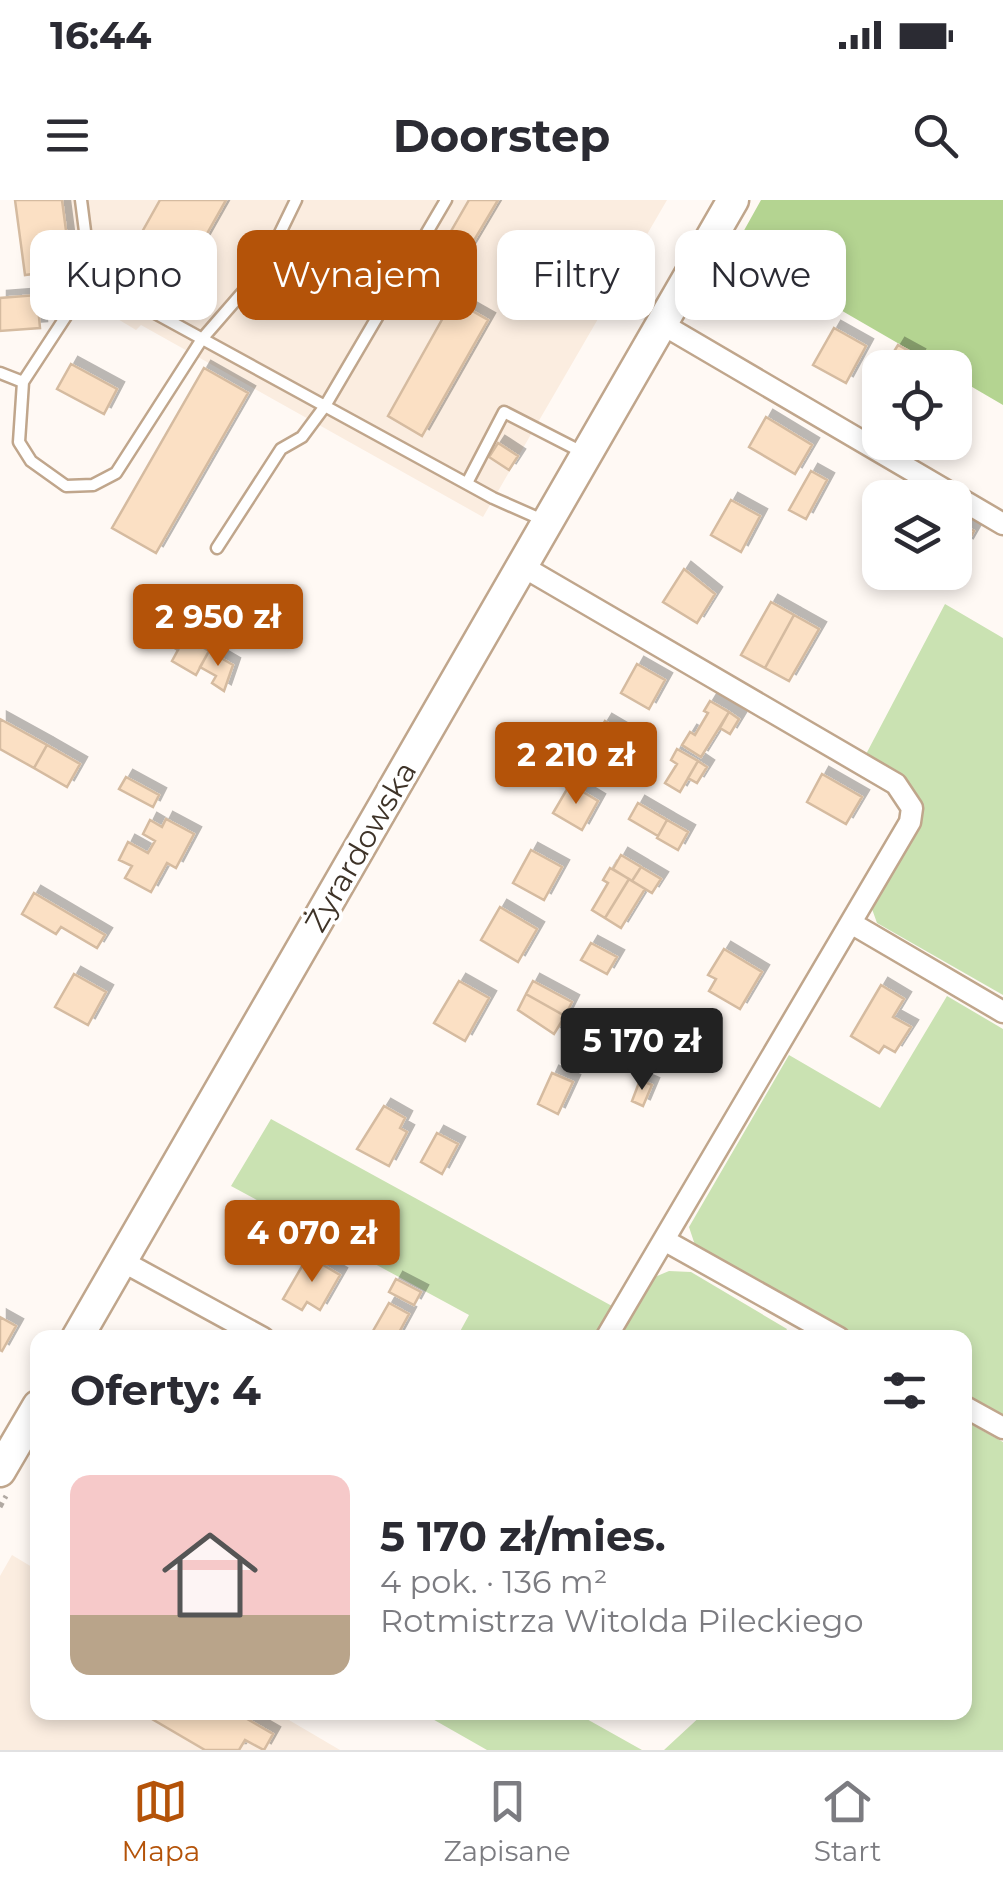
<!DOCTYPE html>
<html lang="pl">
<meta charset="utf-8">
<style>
:root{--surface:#fff;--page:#f2f2f3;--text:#2b2b33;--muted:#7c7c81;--line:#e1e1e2;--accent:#b45309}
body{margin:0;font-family:Montserrat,sans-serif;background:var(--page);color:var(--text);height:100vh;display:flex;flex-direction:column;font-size:38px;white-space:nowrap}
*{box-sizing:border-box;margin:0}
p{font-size:32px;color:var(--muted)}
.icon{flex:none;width:55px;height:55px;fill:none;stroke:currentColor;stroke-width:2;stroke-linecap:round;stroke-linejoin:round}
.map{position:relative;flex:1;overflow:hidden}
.sheet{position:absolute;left:30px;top:1130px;width:942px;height:390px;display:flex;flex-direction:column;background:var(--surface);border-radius:20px;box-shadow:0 5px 15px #0003}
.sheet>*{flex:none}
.top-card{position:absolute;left:30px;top:30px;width:945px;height:90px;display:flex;gap:20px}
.fabs{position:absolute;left:862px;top:150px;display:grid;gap:20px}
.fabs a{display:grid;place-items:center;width:110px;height:110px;border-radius:20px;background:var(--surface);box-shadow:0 5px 15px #0003;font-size:50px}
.price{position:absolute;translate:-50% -85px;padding:0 22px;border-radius:10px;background:var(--accent);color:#fff;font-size:32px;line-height:65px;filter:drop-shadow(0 2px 5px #0008)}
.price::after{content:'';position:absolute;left:50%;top:60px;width:30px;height:22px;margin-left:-15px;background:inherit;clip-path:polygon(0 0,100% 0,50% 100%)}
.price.on{background:#222;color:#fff}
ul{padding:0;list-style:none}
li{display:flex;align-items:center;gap:30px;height:250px;padding:0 40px}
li+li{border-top:2px solid var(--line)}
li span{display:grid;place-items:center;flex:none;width:280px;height:200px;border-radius:20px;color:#555}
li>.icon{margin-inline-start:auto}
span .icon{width:120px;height:120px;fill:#fffc;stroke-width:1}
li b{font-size:42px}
h2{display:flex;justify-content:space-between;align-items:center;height:120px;padding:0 40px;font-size:42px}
.tag{padding:0 35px;border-radius:20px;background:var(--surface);box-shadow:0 5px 15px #0003;font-size:35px;line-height:90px}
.tag.on{background:var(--accent);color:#fff}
.status{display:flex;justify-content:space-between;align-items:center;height:70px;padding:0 50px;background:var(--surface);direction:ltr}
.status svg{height:28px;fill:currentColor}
header{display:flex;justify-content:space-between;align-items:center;height:130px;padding:0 40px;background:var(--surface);font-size:45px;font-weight:700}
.tab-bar{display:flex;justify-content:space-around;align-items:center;height:140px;border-top:2px solid var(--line);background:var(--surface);font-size:28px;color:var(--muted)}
.tab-bar a{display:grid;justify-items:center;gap:5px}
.tab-bar .on{color:var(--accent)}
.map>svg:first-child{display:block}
.built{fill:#fbede0}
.green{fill:#cae2b2}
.forest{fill:#b4d491}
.building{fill:#fbe0c4;stroke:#d5bba0;stroke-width:2.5;filter:url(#shadow)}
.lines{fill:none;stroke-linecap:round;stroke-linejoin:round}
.lane-casing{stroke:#c0a68c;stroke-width:15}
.street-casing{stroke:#c0a68c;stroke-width:25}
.secondary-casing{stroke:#c0a68c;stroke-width:35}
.path{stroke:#b1a9a2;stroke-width:5;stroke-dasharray:5 5;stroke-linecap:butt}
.lane{stroke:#fff;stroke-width:10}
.street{stroke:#fff;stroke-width:20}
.secondary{stroke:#fff;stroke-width:30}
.labels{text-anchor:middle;stroke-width:8;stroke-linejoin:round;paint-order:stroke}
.street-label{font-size:30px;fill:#3e3328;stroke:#fff}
</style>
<div class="status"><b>16:44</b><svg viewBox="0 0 49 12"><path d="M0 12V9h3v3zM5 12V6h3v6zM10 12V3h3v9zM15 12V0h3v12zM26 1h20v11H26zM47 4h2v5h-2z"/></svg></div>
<header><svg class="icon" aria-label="menu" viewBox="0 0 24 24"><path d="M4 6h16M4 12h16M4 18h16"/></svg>Doorstep<svg class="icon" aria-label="search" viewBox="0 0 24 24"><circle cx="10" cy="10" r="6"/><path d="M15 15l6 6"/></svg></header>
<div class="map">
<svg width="1003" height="1550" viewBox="0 0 1003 1550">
<defs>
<filter id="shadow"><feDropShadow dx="7" dy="-7" stdDeviation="0" flood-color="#0004"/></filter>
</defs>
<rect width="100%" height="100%" fill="#fff9f4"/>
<path class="built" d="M62,0H667L483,317L141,125L136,130L76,94Z
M12,1355L37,1370L38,1512L277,1513L340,1550H0V1376Z"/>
<path class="green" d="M945,404L1003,438V795L877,723L872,709L921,616L913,589L864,558Z
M947,796L1003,829V1218L965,1197V1138L857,1137L696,1048L689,1027L789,855L880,908Z
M271,919L612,1106L593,1137H457L469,1115L231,986Z
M669,1071L691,1072L787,1129L783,1137L617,1138L650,1079Z
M965,1221L1003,1242V1550H664L704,1513L965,1512Z
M422,1513H576L642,1550H487Z"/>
<path class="forest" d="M761,0H1003V205L955,177V168L939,167L761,64L732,52Z"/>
<path class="building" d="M15,0H62L71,69L25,75Z
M160,0H226L178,85L128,57Z
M469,0H498L460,64L439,52Z
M37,95L40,128L0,131V98Z
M453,100L488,120L422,236L388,216Z
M834,128L866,146L846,183L813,165Z
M898,145L918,156L911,168H893L897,162L890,158Z
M71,164L117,189L104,214L57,189Z
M204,168L248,193L156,353L112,328Z
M766,217L812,245L795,274L749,247Z
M498,243L518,256L509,270L489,257Z
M811,271L827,280L806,319L789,310Z
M731,300L760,316L741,352L711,335Z
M960,323L974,331L966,345L958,341L955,346V327Z
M684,369L715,394L697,423L663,402Z
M771,402L794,415L765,468L741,455Z
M794,415L819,429L789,481L765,468Z
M150,416L185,436L178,450L142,429Z
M185,437L209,451L196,475L172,461Z
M209,451L233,465L224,491L212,483L216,476L200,467Z
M637,464L665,480L649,509L621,493Z
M710,501L729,512L701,557L682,545L690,532L695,535L708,513L704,511Z
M729,512L739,519L730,534L720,528Z
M0,519L47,545L34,568L0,549Z
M605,521L632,537L614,567L587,551Z
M47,545L80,564L67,587L34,568Z
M677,549L698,561L680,592L665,583L677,564L671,560Z
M698,561L707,567L697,583L688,578Z
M822,574L862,597L846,624L807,602Z
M126,577L159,595L153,607L119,589Z
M570,584L598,601L582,630L553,613Z
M638,603L667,620L658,636L629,619Z
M166,619L194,634L176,668L167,663L151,692L125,678L132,666L119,660L128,642L148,653L155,641L143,634L150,620L162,627Z
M667,620L688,632L678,650L657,638Z
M531,650L562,667L544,700L513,683Z
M621,655L641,667L632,681L613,669Z
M641,667L661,679L652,693L632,681Z
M610,668L629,679L605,718L592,710L608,683L603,680Z
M629,679L645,689L621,728L605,718Z
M34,693L105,735L97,748L61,727L56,734L22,714Z
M500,707L537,729L518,762L481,740Z
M591,743L617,757L607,774L581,760Z
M724,749L762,772L740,809L709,791L716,779L708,775Z
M74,774L106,792L88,825L55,807Z
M459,781L489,798L465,841L434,823Z
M533,781L572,802L565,816L526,794Z
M881,785L904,799L893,817L911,827L895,852L884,846L879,853L851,836Z
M526,794L565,816L554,834L518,810Z
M552,873L573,882L558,914L538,904Z
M640,880L652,885L643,906L632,901Z
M384,906L405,918L400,928L407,932L389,966L357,949Z
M437,933L458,944L442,974L421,962Z
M308,1056L340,1075L320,1110L307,1102L302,1110L283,1099Z
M396,1079L421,1092L414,1105L389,1092Z
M389,1103L409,1114L396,1138H369Z
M0,1117L16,1126L2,1151L0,1150Z
M140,1512H235L273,1534L264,1550L245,1540L239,1550H205Z"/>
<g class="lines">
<defs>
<path id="lane" d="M81,0L91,78L493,298L545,321
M0,173L23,182L91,78
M23,182L19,242L31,261L66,286L93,285L116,273L202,139L262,70L296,0
M467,283L504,212L582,252
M217,348L281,249L302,237L325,206L446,0"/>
<path id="street" d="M662,124L1003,324
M522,366L896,584L912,608L910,622L606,1138
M851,723L1003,812
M664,1040L839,1138
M122,1061L263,1138
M965,1207L1003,1228"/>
<path id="secondary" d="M77,1138L733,0
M0,1271L38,1206"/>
</defs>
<use href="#lane" class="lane-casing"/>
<use href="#street" class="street-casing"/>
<use href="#secondary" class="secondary-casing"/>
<path class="path" d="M0,1307L6,1296"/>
<use href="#lane" class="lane"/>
<use href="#street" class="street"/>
<use href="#secondary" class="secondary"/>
</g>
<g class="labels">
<g class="street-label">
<text transform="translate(361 647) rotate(-60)" y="10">Żyrardowska</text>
</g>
</g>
</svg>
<div class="fabs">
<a><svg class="icon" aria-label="locate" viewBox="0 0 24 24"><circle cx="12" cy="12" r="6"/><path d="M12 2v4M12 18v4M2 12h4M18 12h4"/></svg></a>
<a><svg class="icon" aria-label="layers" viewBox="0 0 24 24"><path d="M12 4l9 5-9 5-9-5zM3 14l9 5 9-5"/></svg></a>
</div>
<b class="price" style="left:218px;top:469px">2 950 zł</b>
<b class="price" style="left:576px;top:607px">2 210 zł</b>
<b class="price on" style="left:642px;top:893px">5 170 zł</b>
<b class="price" style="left:312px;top:1085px">4 070 zł</b>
<div class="top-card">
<a class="tag">Kupno</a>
<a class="tag on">Wynajem</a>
<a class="tag">Filtry</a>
<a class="tag">Nowe</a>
</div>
<section class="sheet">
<h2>Oferty: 4<svg class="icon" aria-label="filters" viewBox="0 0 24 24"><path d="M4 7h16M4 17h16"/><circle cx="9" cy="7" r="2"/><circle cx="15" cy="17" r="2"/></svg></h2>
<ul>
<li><span style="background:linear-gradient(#f6c9c9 70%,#b9a48a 0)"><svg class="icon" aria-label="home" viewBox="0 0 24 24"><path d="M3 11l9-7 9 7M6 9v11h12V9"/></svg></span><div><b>5 170 zł/mies.</b><p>4 pok. · 136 m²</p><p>Rotmistrza Witolda Pileckiego</p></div></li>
</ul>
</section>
</div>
<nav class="tab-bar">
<a class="on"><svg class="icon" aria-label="map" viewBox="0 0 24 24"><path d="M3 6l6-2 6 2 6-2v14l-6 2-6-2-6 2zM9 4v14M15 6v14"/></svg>Mapa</a>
<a><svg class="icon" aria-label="saved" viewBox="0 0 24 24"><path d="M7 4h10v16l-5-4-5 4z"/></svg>Zapisane</a>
<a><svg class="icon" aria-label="home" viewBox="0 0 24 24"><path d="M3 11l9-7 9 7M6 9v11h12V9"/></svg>Start</a>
</nav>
